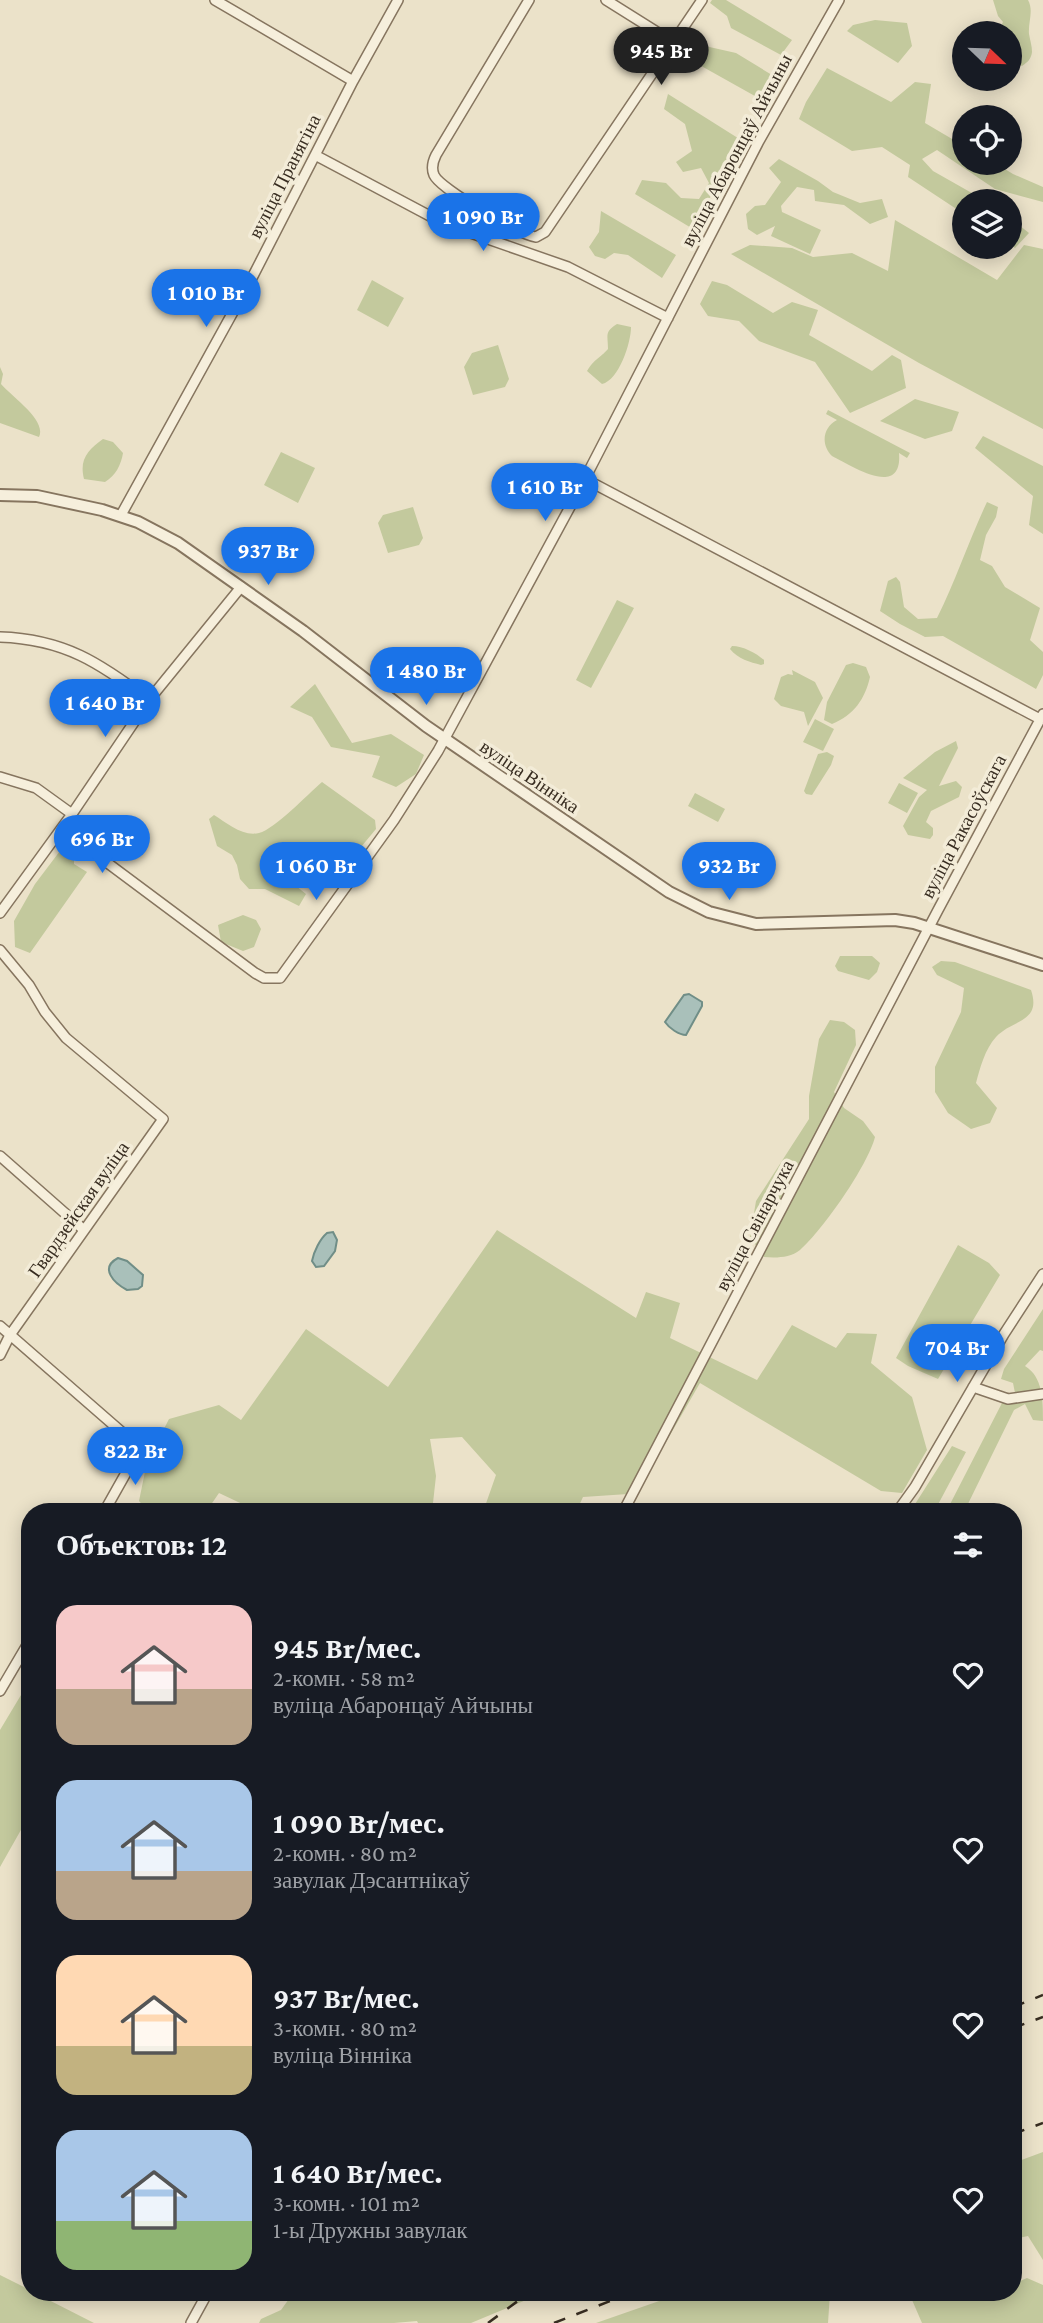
<!DOCTYPE html>
<html lang="ru">
<meta charset="utf-8">
<style>
:root{--surface:#171b24;--page:#20242c;--text:#f1f3f6;--muted:#9ea1a6;--accent:#1a73e8}
body{margin:0;font-family:"Crimson Pro",serif;background:var(--page);color:var(--text);height:100vh;display:flex;flex-direction:column;font-size:26px;white-space:nowrap}
*{box-sizing:border-box;margin:0}
p{font-size:23px;color:var(--muted)}
.icon{flex:none;width:38px;height:38px;fill:none;stroke:currentColor;stroke-width:2;stroke-linecap:round;stroke-linejoin:round}
.map{position:relative;flex:1;overflow:hidden}
.side{position:absolute;left:21px;top:1503px;width:1001px;height:798px;display:flex;flex-direction:column;background:var(--surface);border-radius:28px;box-shadow:0 4px 18px #0003}
.side>*{flex:none}
.needle{width:46px;rotate:113deg}
.tools{position:absolute;left:952px;top:21px;display:grid;gap:14px}
.tools a{display:grid;place-items:center;width:70px;height:70px;border-radius:50%;background:var(--surface);box-shadow:0 4px 18px #0003;font-size:35px}
.price{position:absolute;translate:-50% -60px;padding:0 16px;border-radius:24px;background:var(--accent);color:#fff;font-size:23px;line-height:46px;filter:drop-shadow(0 2px 4px #0008)}
.price::after{content:'';position:absolute;left:50%;top:42px;width:21px;height:16px;margin-left:-10px;background:inherit;clip-path:polygon(0 0,100% 0,50% 100%)}
.price.active{background:#222;color:#fff}
ul{padding:0;list-style:none}
li{display:flex;align-items:center;gap:21px;height:175px;padding:0 35px}
li span{display:grid;place-items:center;flex:none;width:196px;height:140px;border-radius:21px;color:#555}
li>.icon{margin-inline-start:auto}
span .icon{width:84px;height:84px;fill:#fffc;stroke-width:1}
li b{font-size:30px}
h2{display:flex;justify-content:space-between;align-items:center;height:84px;padding:0 35px;font-size:30px}
.map>svg:first-child{display:block}
.green{fill:#c3c99d}
.water{fill:#a9c0ba;stroke:#708e87;stroke-width:2}
.lines{fill:none;stroke-linecap:round;stroke-linejoin:round}
.minor-casing{stroke:#86755f;stroke-width:12}
.tertiary-casing{stroke:#86755f;stroke-width:14}
.minor{stroke:#f6efdc;stroke-width:9}
.tertiary{stroke:#f6efdc;stroke-width:10}
.rail{stroke:#382d21;stroke-width:2.5;stroke-dasharray:12 12;stroke-linecap:butt}
.labels{text-anchor:middle;stroke-width:7;stroke-linejoin:round;paint-order:stroke}
.street-label{font-size:19px;fill:#382d21;stroke:#f3ecd8}
</style>
<div class="map">
<svg width="1043" height="2323" viewBox="0 0 1043 2323">
<rect width="100%" height="100%" fill="#ebe2c9"/>
<path class="green" d="M712,0H726L792,40L781,55L731,28L727,16L710,3Z
M993,0H1028C1034,11 1028,22 1029,34C1030,40 1032,46 1032,52C1031,59 1028,62 1022,66L1010,60V33H971L967,27C980,25 986,33 1000,28L1003,22L998,16Z
M875,20L907,23L912,46L898,63L847,31L853,25Z
M705,46L736,53L772,75L762,100L687,58Z
M827,68L891,102L915,82L931,84L925,123L964,146V163H995L1013,174L1043,187V202L995,189L937,150L922,159L933,171L986,201H964V214L908,177L910,165L882,147L852,151L799,119L806,102Z
M668,94L741,140L693,229L635,194L642,180L666,183L681,198L699,199L709,183L701,168L683,172L676,162L692,151L685,124L664,109Z
M779,159L818,181L833,192L860,203L882,199L888,217L870,224L844,205L815,201L814,190L797,187L781,206L782,212L821,230L810,254L771,236L775,226L757,235L748,229L746,214L755,206L765,205L781,182L769,168Z
M601,211L676,255L662,278L628,255L614,253L605,259L595,256L589,247L599,232Z
M1010,218L1029,233L1015,248L1010,244Z
M895,220L997,280L1024,245L1043,249V429L919,363L731,254L750,245L792,248L813,257L852,253L888,271Z
M372,280L404,298L388,327L357,310Z
M712,281L727,285L773,313L792,302L818,310L809,335L872,371L892,355L901,360L906,388L850,413L815,362L759,341L739,321L708,316L700,304Z
M617,324L631,327C631,343 619,380 602,384L587,371C595,358 599,359 608,349C608,335 604,332 617,324Z
M498,345L509,379L505,387L473,395L464,367L472,353Z
M0,367L3,374L1,384C12,397 47,420 39,437L0,423Z
M915,399L959,412L952,431L925,439L880,421Z
M828,410L910,453L907,458L899,453C903,500 850,465 832,456C821,445 822,428 837,420L826,414Z
M983,436L1043,466V534L1029,525L1033,496L975,448Z
M103,439L113,442L123,453C121,465 116,475 105,482L84,479C79,459 88,450 103,439Z
M281,452L315,468L298,503L264,485Z
M987,502L998,507L996,517L986,535L980,560L992,566L1005,587L1040,608L1030,640L1043,652V675L1036,689L943,636L925,637L900,624L880,611L888,581L896,577L900,582L904,607L918,619L937,618C956,580 969,540 987,502Z
M413,507L423,538L419,545L388,553L378,523L383,515Z
M617,600L634,608L591,688L576,680Z
M732,646C743,646 756,653 764,660V664L761,665C750,662 738,659 730,649Z
M853,663L866,667L870,677C865,699 854,715 832,724L824,720L827,702L846,665Z
M792,670L815,682L823,698L808,726L804,712L781,706L774,699L781,677L788,674L793,675Z
M315,684L352,743L391,734L424,755L416,774L396,787L372,777L380,756L331,747L312,717L290,707Z
M815,719L834,729L823,751L803,742Z
M956,741L958,748L939,786L956,781L962,787L959,797L931,811L926,822L933,828V835L930,839L908,835L903,826L919,797L927,790L903,778L935,752Z
M827,752L834,756L831,765L812,795L806,794L804,791L818,754Z
M322,782L375,820L376,829L346,865L322,857L302,866L291,882L306,894L299,906L265,889H249L240,879L237,865L232,855L217,846L209,819L214,815C227,823 243,837 259,833C275,829 308,794 322,782Z
M899,783L918,793L907,813L888,803Z
M695,793L725,809L718,822L688,806Z
M63,847L74,852V864L87,872L30,953L15,947L14,921L35,884Z
M243,915L256,920L261,929L254,947L243,951L221,942L218,925Z
M840,956H872L880,963L877,972L869,980L838,971L835,966Z
M941,961L955,962L1031,990C1042,1023 1012,1019 996,1037C985,1049 980,1068 976,1083L997,1108L990,1123L971,1129L948,1113L935,1092V1067L961,1012L964,988L937,975L932,967Z
M830,1020L844,1022L855,1030L856,1045L834,1092L844,1108L863,1121L875,1137C868,1165 823,1230 800,1250C790,1258 776,1258 764,1257L750,1237L756,1201L809,1119V1096L819,1039Z
M497,1230L636,1318L646,1292L680,1303L670,1338L757,1380L792,1325L836,1348L847,1333L877,1334L871,1363L912,1397L927,1450L902,1493L881,1491L700,1383L662,1449L628,1494L583,1497L576,1512H483L496,1475L462,1437L430,1439L436,1476L432,1512H259L219,1493L206,1512H149L139,1501L147,1462L169,1419L219,1405L241,1420L306,1329L388,1387Z
M958,1245L989,1263L1000,1275L938,1379L908,1366L896,1358Z
M1043,1309V1351L1040,1350L1025,1366C1043,1377 1043,1400 1043,1421L1033,1420L1025,1404L1014,1410L964,1512H946L1002,1403L1015,1393L1013,1383L1001,1379L1004,1369Z
M952,1446L966,1452L934,1512H910Z
M30,1680V1814L0,1867V1730Z
M1043,2152V2260L1028,2236L1013,2239V2163Z
M0,2275L30,2290V2292L35,2293L94,2323H0Z
M1027,2278L1043,2285V2323H922L909,2293L1013,2292V2284Z
M294,2292H543V2293L471,2323H418L417,2321L394,2323H259L261,2319L281,2310Z
M685,2292L830,2293L828,2323H596Z"/>
<path class="water" d="M689,994L702,1002V1006L686,1035C679,1035 669,1028 665,1022L684,995Z
M333,1232L337,1240L335,1251L324,1266L316,1267L312,1261C314,1251 320,1239 327,1233Z
M118,1258L127,1261L143,1275L142,1286L138,1289L127,1290C114,1283 99,1268 118,1258Z"/>
<g class="lines">
<defs>
<path id="minor" d="M215,0L353,81
M529,0L436,155C433,161 431,168 434,175C440,189 520,235 536,237L545,232L702,0
M606,0L673,42
M315,155L445,224L568,267L668,318
M585,479L1040,719
M121,515L254,274L353,81L398,0
M0,637C64,639 100,663 149,700
M0,777L36,788L72,814
M62,829L255,973L264,978H280L394,820L438,751L577,494L759,141L839,0
M0,913L72,814L149,700L241,587
M0,950L29,985L45,1012L66,1038L163,1119L10,1335L0,1355
M0,1156L84,1230
M0,1326L140,1448L104,1512
M973,1387L1008,1399L1043,1394
M623,1512L938,910L1043,714
M897,1512L915,1487L1004,1334L1043,1274
M0,1691L30,1640
M191,2323L208,2292"/>
<path id="tertiary" d="M0,495L37,496L102,510L138,522L178,543L303,631L426,726L669,892L709,912L756,924L895,920L914,923L1043,965"/>
</defs>
<use href="#minor" class="minor-casing"/>
<use href="#tertiary" class="tertiary-casing"/>
<use href="#minor" class="minor"/>
<use href="#tertiary" class="tertiary"/>
<path class="rail" d="M1013,2007L1043,1995
M1013,2028L1043,2017
M1013,2134L1043,2123
M488,2323L530,2292
M554,2323L633,2292"/>
</g>
<g class="labels">
<g class="street-label">
<text transform="translate(736 150) rotate(-62)" y="7">вуліца Абаронцаў Айчыны</text>
<text transform="translate(284 176) rotate(-63)" y="7">вуліца Пранягіна</text>
<text transform="translate(530 776) rotate(34)" y="7">вуліца Вінніка</text>
<text transform="translate(963 826) rotate(-62)" y="7">вуліца Ракасоўскага</text>
<text transform="translate(78 1209) rotate(-55)" y="7">Гвардзейская вуліца</text>
<text transform="translate(754 1225) rotate(-62)" y="7">вуліца Свінарчука</text>
</g>
</g>
</svg>
<div class="tools">
<a><svg class="needle" viewBox="-14 -14 28 28"><path d="M0-13l5 13h-10z" fill="#e53935"/><path d="M0 13l5-13h-10z" fill="#9ea1a6"/></svg></a>
<a><svg class="icon" aria-label="locate" viewBox="0 0 24 24"><circle cx="12" cy="12" r="6"/><path d="M12 2v4M12 18v4M2 12h4M18 12h4"/></svg></a>
<a><svg class="icon" aria-label="layers" viewBox="0 0 24 24"><path d="M12 4l9 5-9 5-9-5zM3 14l9 5 9-5"/></svg></a>
</div>
<b class="price active" style="left:661px;top:87px">945 Br</b>
<b class="price" style="left:483px;top:253px">1 090 Br</b>
<b class="price" style="left:206px;top:329px">1 010 Br</b>
<b class="price" style="left:545px;top:523px">1 610 Br</b>
<b class="price" style="left:268px;top:587px">937 Br</b>
<b class="price" style="left:426px;top:707px">1 480 Br</b>
<b class="price" style="left:105px;top:739px">1 640 Br</b>
<b class="price" style="left:102px;top:875px">696 Br</b>
<b class="price" style="left:316px;top:902px">1 060 Br</b>
<b class="price" style="left:729px;top:902px">932 Br</b>
<b class="price" style="left:957px;top:1384px">704 Br</b>
<b class="price" style="left:135px;top:1487px">822 Br</b>
<section class="side">
<h2>Объектов: 12<svg class="icon" aria-label="filters" viewBox="0 0 24 24"><path d="M4 7h16M4 17h16"/><circle cx="9" cy="7" r="2"/><circle cx="15" cy="17" r="2"/></svg></h2>
<ul>
<li><span style="background:linear-gradient(#f6c9c9 60%,#b9a48a 0)"><svg class="icon" aria-label="home" viewBox="0 0 24 24"><path d="M3 11l9-7 9 7M6 9v11h12V9"/></svg></span><div><b>945 Br/мес.</b><p>2-комн. · 58 m²</p><p>вуліца Абаронцаў Айчыны</p></div><svg class="icon" aria-label="heart" viewBox="0 0 24 24"><path d="M12 20l-8-8c-3-5 5-10 8-4 3-6 11-1 8 4z"/></svg></li>
<li><span style="background:linear-gradient(#a9c7e8 65%,#b9a48a 0)"><svg class="icon" aria-label="home" viewBox="0 0 24 24"><path d="M3 11l9-7 9 7M6 9v11h12V9"/></svg></span><div><b>1 090 Br/мес.</b><p>2-комн. · 80 m²</p><p>завулак Дэсантнікаў</p></div><svg class="icon" aria-label="heart" viewBox="0 0 24 24"><path d="M12 20l-8-8c-3-5 5-10 8-4 3-6 11-1 8 4z"/></svg></li>
<li><span style="background:linear-gradient(#ffd9b3 65%,#c2b280 0)"><svg class="icon" aria-label="home" viewBox="0 0 24 24"><path d="M3 11l9-7 9 7M6 9v11h12V9"/></svg></span><div><b>937 Br/мес.</b><p>3-комн. · 80 m²</p><p>вуліца Вінніка</p></div><svg class="icon" aria-label="heart" viewBox="0 0 24 24"><path d="M12 20l-8-8c-3-5 5-10 8-4 3-6 11-1 8 4z"/></svg></li>
<li><span style="background:linear-gradient(#a9c7e8 65%,#8fb573 0)"><svg class="icon" aria-label="home" viewBox="0 0 24 24"><path d="M3 11l9-7 9 7M6 9v11h12V9"/></svg></span><div><b>1 640 Br/мес.</b><p>3-комн. · 101 m²</p><p>1-ы Дружны завулак</p></div><svg class="icon" aria-label="heart" viewBox="0 0 24 24"><path d="M12 20l-8-8c-3-5 5-10 8-4 3-6 11-1 8 4z"/></svg></li>
</ul>
</section>
</div>
